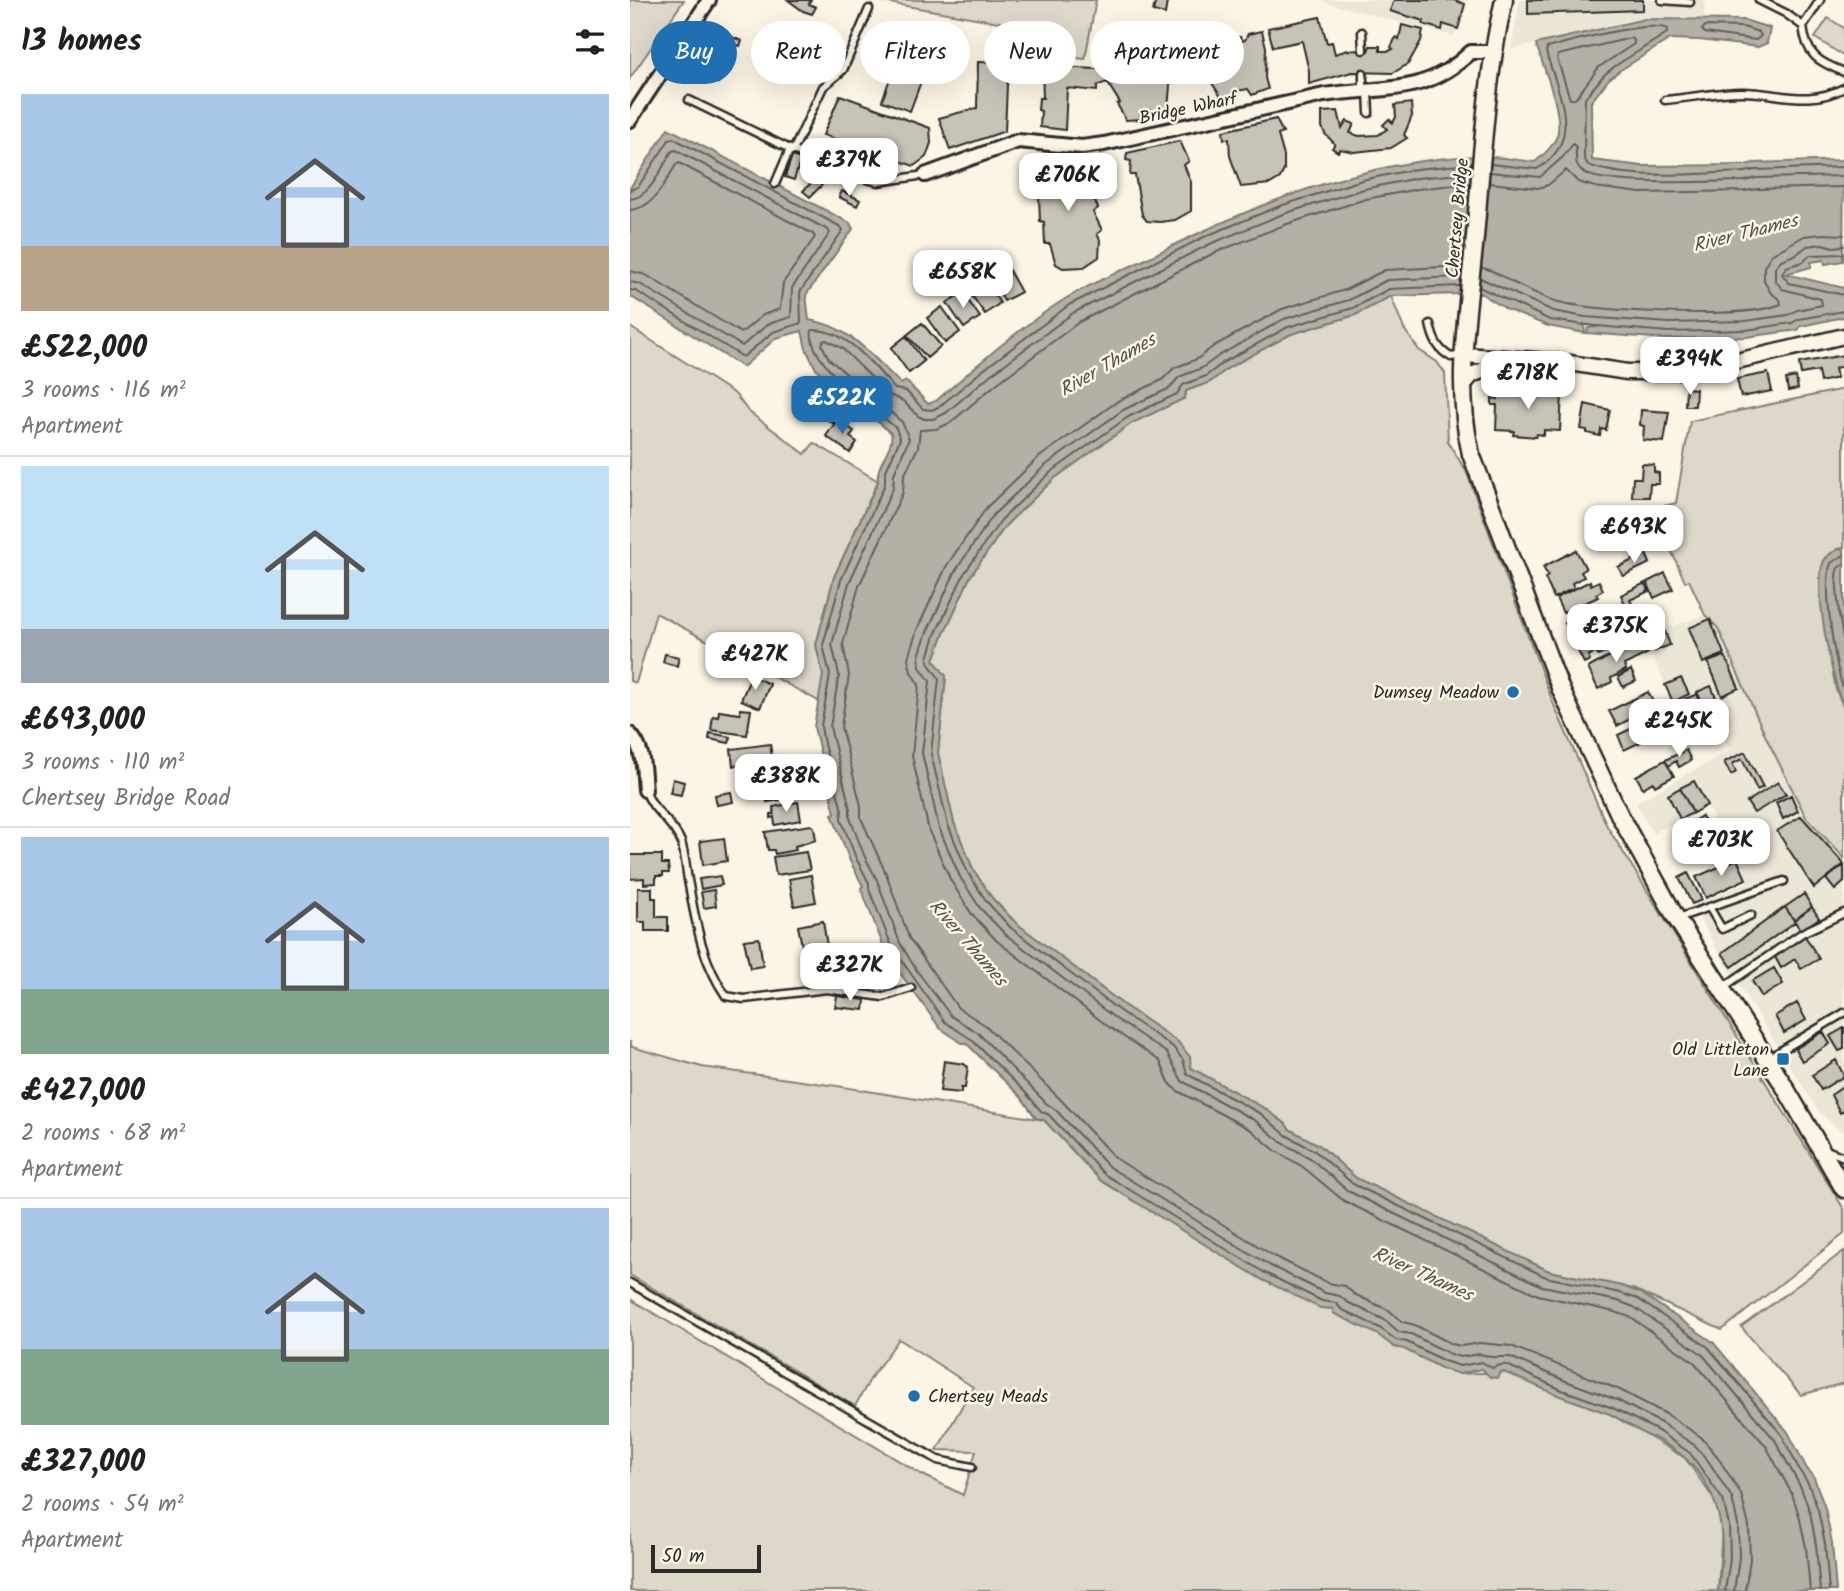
<!DOCTYPE html>
<meta charset="utf-8">
<style>
:root{--surface:#fff;--page:#f6f6f6;--text:#202124;--muted:#757577;--line:#e0e0e0;--accent:#1f6fb2}
body{margin:0;font-family:Kalam,sans-serif;background:var(--page);color:var(--text);height:100vh;display:flex;flex-direction:column;font-size:26px;white-space:nowrap}
*{box-sizing:border-box;margin:0}
p{font-size:23px;color:var(--muted)}
.icon{flex:none;width:38px;height:38px;fill:none;stroke:currentColor;stroke-width:2;stroke-linecap:round;stroke-linejoin:round}
.map{position:relative;flex:1;overflow:hidden}
.drawer{display:flex;flex-direction:column;background:var(--surface);width:630px}
.drawer>*{flex:none}
.banner{position:absolute;left:21px;top:21px;width:665px;height:63px;display:flex;gap:14px}
.scale{position:absolute;left:21px;bottom:18px;width:110px;box-sizing:border-box;padding-left:7px;border:4px solid #2b2b2b;border-top:0;font-size:19px;line-height:24px;white-space:nowrap;color:#2b2b2b;-webkit-text-stroke:5px #fcf5e5;paint-order:stroke}
.price{position:absolute;translate:-50% -60px;padding:0 16px;border-radius:14px;background:#fff;color:#222;font-size:23px;line-height:46px;filter:drop-shadow(0 2px 4px #0008)}
.price::after{content:'';position:absolute;left:50%;top:42px;width:21px;height:16px;margin-left:-10px;background:inherit;clip-path:polygon(0 0,100% 0,50% 100%)}
.price.on{background:var(--accent);color:#fff}
ul{padding:0;list-style:none}
li{display:grid;align-content:center;gap:14px;height:371px;padding:0 21px}
li+li{border-top:2px solid var(--line)}
li span{display:grid;place-items:center;height:217px;border-radius:0px;color:#555}
li>.icon{margin-inline-start:auto}
span .icon{width:126px;height:126px;fill:#fffc;stroke-width:1}
li b{font-size:30px}
h2{display:flex;justify-content:space-between;align-items:center;height:84px;padding:0 21px;font-size:30px}
.pill{padding:0 24px;border-radius:32px;background:var(--surface);box-shadow:0 7px 28px #0002;font-size:24px;line-height:63px}
.pill.on{background:var(--accent);color:#fff}
main{display:flex;flex:1;min-height:0}
.map>svg:first-child{display:block}
.built{fill:#ece6d7}
.green{fill:#ded8ca;stroke:#84827a;stroke-width:2}
.water{fill:#b4b0a5;stroke:#7d7b74;stroke-width:2}
.lines{fill:none;stroke-linecap:round;stroke-linejoin:round}
.shore{stroke:#62605c;stroke-width:2}
.building{fill:#c8c3b7;stroke:#2b2b2b;stroke-width:2}
.service-casing{stroke:#2b2b2b;stroke-width:11}
.minor-casing{stroke:#2b2b2b;stroke-width:18}
.tertiary-casing{stroke:#2b2b2b;stroke-width:19}
.secondary-casing{stroke:#2b2b2b;stroke-width:21}
.service{stroke:#fcf5e5;stroke-width:6}
.minor{stroke:#fcf5e5;stroke-width:12}
.tertiary{stroke:#fcf5e5;stroke-width:14}
.secondary{stroke:#fcf5e5;stroke-width:16}
.poi-dot{fill:#1f6fb2;stroke:#fcf5e5;stroke-width:2.5}
.labels{text-anchor:middle;stroke-width:5;stroke-linejoin:round;paint-order:stroke}
.street-label{font-size:18px;fill:#2b2b2b;stroke:#fcf5e5}
.poi-label{font-size:18px;fill:#2b2b2b;stroke:#fcf5e5;text-anchor:end}
.water-label{font-size:19px;font-style:italic;fill:#545350;stroke:#fcf5e5}
</style>
<main>
<section class="drawer">
<h2>13 homes<svg class="icon" aria-label="filters" viewBox="0 0 24 24"><path d="M4 7h16M4 17h16"/><circle cx="9" cy="7" r="2"/><circle cx="15" cy="17" r="2"/></svg></h2>
<ul>
<li><span style="background:linear-gradient(#a9c7e8 70%,#b9a48a 0)"><svg class="icon" aria-label="home" viewBox="0 0 24 24"><path d="M3 11l9-7 9 7M6 9v11h12V9"/></svg></span><div><b>£522,000</b><p>3 rooms · 116 m²</p><p>Apartment</p></div></li>
<li><span style="background:linear-gradient(#bfe0f5 75%,#9aa5b1 0)"><svg class="icon" aria-label="home" viewBox="0 0 24 24"><path d="M3 11l9-7 9 7M6 9v11h12V9"/></svg></span><div><b>£693,000</b><p>3 rooms · 110 m²</p><p>Chertsey Bridge Road</p></div></li>
<li><span style="background:linear-gradient(#a9c7e8 70%,#7fa58c 0)"><svg class="icon" aria-label="home" viewBox="0 0 24 24"><path d="M3 11l9-7 9 7M6 9v11h12V9"/></svg></span><div><b>£427,000</b><p>2 rooms · 68 m²</p><p>Apartment</p></div></li>
<li><span style="background:linear-gradient(#a9c7e8 65%,#7fa58c 0)"><svg class="icon" aria-label="home" viewBox="0 0 24 24"><path d="M3 11l9-7 9 7M6 9v11h12V9"/></svg></span><div><b>£327,000</b><p>2 rooms · 54 m²</p><p>Apartment</p></div></li>
</ul>
</section>
<div class="map">
<svg width="1214" height="1591" viewBox="0 0 1214 1591">
<rect width="100%" height="100%" fill="#fcf5e5"/>
<filter id="ink" filterUnits="userSpaceOnUse"><feTurbulence type="fractalNoise" baseFrequency=".0143" numOctaves="2"/><feDisplacementMap in="SourceGraphic" scale="14" xChannelSelector="R" yChannelSelector="G"/><feConvolveMatrix kernelMatrix="1 2 1 2 8 2 1 2 1" color-interpolation-filters="sRGB"/></filter>
<g filter="url(#ink)">
<path class="built" d="M694,0H837L824,36L693,2Z
M890,0H1075L1074,19H1015L881,49Z
M1075,615L1088,628L1176,817L1214,858V1134L1189,1112L1098,968L1062,906L1118,882L1101,846L1099,847L1077,806L1023,833L1006,803L1100,750L1084,715L1077,718L1066,691L1043,702L1014,636Z"/>
<path class="green" d="M0,0H54L0,78Z
M253,0H466L455,59L398,53V27L253,2Z
M1198,18L1214,28V56L1185,38Z
M761,296L774,329L789,350L807,362L815,373L818,442L836,471L924,705L977,826L1214,1209V1234L1092,1330L1003,1289L919,1271L726,1178L689,1145L659,1129L656,1124L634,1108L561,1068L548,1042L495,1006L386,923L362,898L343,869L324,823L308,753L316,676L304,660L312,638L340,577L376,525L425,478L502,423L555,398L556,391L580,382L598,368L661,334L725,315Z
M0,327L105,394L118,411L175,454L184,443L248,481L204,577L186,645L193,675L190,702L26,613L6,683L0,681Z
M1214,389V548L1207,549L1190,573L1193,616L1206,690L1214,708V858L1176,817L1135,735L1088,628L1075,615L1059,580L1055,582L1023,509L1046,503L1060,421Z
M0,1041L2,1047L72,1067L207,1086L414,1120L470,1180L829,1374L874,1372L980,1414L1055,1458L1086,1502L1092,1527L1088,1591H0V1299L291,1474L333,1495L346,1451L307,1450L343,1387L269,1339L242,1376L225,1406L0,1275Z
M1214,1251V1383L1171,1395L1111,1327Z"/>
<path class="water" d="M1015,19L1114,20L1140,28L1137,43L1128,47L1069,40L1040,39L989,71L979,79L961,102L962,160L1012,166L1115,165L1124,163L1214,160L1213,261L1195,264L1194,260L1181,262V267L1156,274L1214,288V317L1171,326L1168,330L1116,337L1038,339L957,333L958,328L968,327L954,324L955,333L918,326L878,310L852,294L831,292V294L761,296L725,315L661,334L598,368L580,382L556,391L555,398L502,423L425,478L376,525L340,577L312,638L304,660L316,676L308,753L324,823L343,869L362,898L386,923L495,1006L548,1042L560,1057L561,1068L634,1108L656,1124L659,1129L689,1145L726,1178L919,1271L992,1286L1011,1293L1083,1342L1158,1432L1177,1469L1183,1475L1195,1508L1202,1543L1206,1591H1088C1096,1541 1095,1496 1055,1458C1046,1450 1034,1443 1023,1437L1022,1438L980,1414L930,1396L874,1372H870L867,1378L860,1377L852,1369L829,1374L811,1368L774,1349L764,1347L747,1334L703,1313V1309L690,1308L631,1279L470,1180L414,1120L406,1118L391,1097L336,1043H332L310,1028L275,980L255,950L231,888L233,886L220,861L202,814L205,813L184,727L193,675L186,645L204,577L248,482C245,463 265,448 261,433L186,369L176,349L172,331L146,338L113,367L0,296V188L38,128L220,223L223,229L176,295L179,320C220,326 242,356 271,384L276,381L298,404L306,401C346,366 390,327 435,299C460,284 489,272 516,259C618,207 731,160 847,156C867,156 886,160 905,162C914,154 923,147 927,136C934,115 913,66 906,44Z
M1214,548V708C1202,681 1183,590 1193,563C1196,555 1206,549 1214,548Z"/>
<g class="lines">
<path class="shore" d="M1075,26L1113,27L1129,32L1131,36L1126,40L1075,33L1072,30Z
M1001,38L1004,40V44L969,67L945,99H940L927,58L928,55Z
M841,164L786,169L732,180L650,206L576,236L439,305L353,370L310,406L302,410L293,409L276,391L265,389C243,366 217,328 182,330C176,363 242,407 266,428L270,439L255,473V484L211,580L193,645L200,675L191,726L194,744L212,810L211,819L226,858L239,883V889L262,947L315,1022L341,1039L396,1093L411,1111L419,1115L474,1174L635,1273L692,1301L706,1303L711,1309L750,1328L766,1340L777,1342L814,1361L830,1366L852,1362L862,1368L870,1365H877L932,1390L983,1408L1028,1431L1060,1453L1093,1500L1099,1526L1100,1559L1095,1591
M861,164L907,169C955,141 928,93 916,52L917,48C941,41 1018,20 1038,29L1037,33L985,66L974,75L955,98L954,158L958,165C1002,181 1068,173 1115,172L1125,170L1214,167
M860,172L910,177L933,157L943,144L946,147C946,156 944,166 953,172C974,187 1084,181 1115,181L1126,178L1214,176
M841,173L787,178L734,189L653,214L580,244L443,313L359,376L316,413L303,419H294L288,416L273,401L259,395L212,348L196,340L193,341L192,345L199,359L272,422L279,439L264,474L263,488L219,583L202,644L209,675L200,727L220,808V818L234,855L247,880L270,943L287,971L321,1016L347,1032L417,1104L425,1109L479,1167L639,1265L695,1293L710,1296L717,1302L755,1320L769,1332L781,1334L818,1353L830,1357L850,1354L863,1357H880L936,1381L987,1400L1033,1424L1064,1445L1079,1462L1102,1498L1108,1525L1109,1558L1104,1591
M840,183L788,189L736,199L657,224L584,253L449,322L365,385L320,423L306,429L290,430L288,447L274,476L273,492L229,586L213,644L219,675L211,727L231,806V818L257,876L279,938L328,1008L355,1025L432,1101L485,1158L644,1256L698,1283L715,1286L724,1294L760,1311L773,1322L785,1325L822,1344L831,1346L850,1343L881,1346L990,1390L1038,1415L1071,1437L1087,1456L1111,1494L1119,1526L1120,1559L1115,1591
M859,183L908,188L918,185L936,170L948,182L965,187L1010,193L1115,191L1128,189L1214,187
M0,190L8,187L39,140L43,138L211,227L213,230L170,292L171,323L143,332L113,357L6,291L0,290
M0,199C20,198 32,167 42,151L46,150L198,230L200,233L162,288L161,317L138,324L112,346L10,284L0,282
M0,210C25,208 34,183 46,165L49,163L183,234L185,237L153,283L150,309L133,315L111,333L16,275L0,271
M1214,254L1180,255L1173,262L1156,267L1152,274L1159,283L1214,295
M832,266L755,270L715,290L652,309L584,346L567,359L544,368L532,380L488,401L408,458L357,507L317,565L287,630L278,658L281,672L289,685L282,756L299,831L321,881L341,913L367,941L479,1027L530,1061L539,1082L546,1090L621,1130L646,1151L673,1167L714,1201L908,1295L985,1312L1000,1317L1064,1362L1136,1446L1162,1494L1169,1515L1176,1547L1180,1591
M851,268C863,269 871,276 880,281C894,288 910,296 925,301C963,312 1117,320 1151,304L1150,300L1140,292L1134,280V267L1141,255L1174,236L1193,234L1214,235
M831,277L757,280L719,300L654,319L590,355L572,368L549,377L540,388L493,410L416,465L364,514L326,570L297,632L289,656L290,667L300,681L292,753L309,828L330,877L350,908L375,934L486,1019L537,1053L552,1081L626,1121L651,1142L680,1158L718,1191L912,1286L988,1301L1004,1307L1072,1354L1145,1440L1171,1488L1180,1512L1186,1545L1190,1591
M850,278L923,311L955,317L1039,323L1115,321L1158,315L1167,310L1192,305L1191,299L1152,289L1145,280V268L1151,260L1167,254L1177,246L1193,244L1203,247L1214,246
M830,286L759,289L723,308L658,327L594,362L576,376L553,385L547,394L498,417L421,472L371,520L334,574L305,635L298,658L299,664L309,678L301,754L318,825L338,873L357,902L381,928L491,1012L543,1047L553,1060L557,1074L631,1114L656,1135L685,1151L723,1184L916,1277L990,1293L1008,1299L1078,1347L1152,1435L1171,1473L1178,1483L1188,1510L1195,1544L1199,1591
M849,287L920,320L955,325L1038,332L1116,330L1162,323L1169,319L1214,311
M1214,555L1201,563C1192,588 1205,665 1214,691
M1214,564L1208,568L1206,574L1209,614L1214,644"/>
</g>
<path class="building" d="M158,0H181L179,4L186,7L182,14L173,11Z
M526,0L537,2L535,14L523,11Z
M764,0H824L835,4L828,29L813,24L812,30L793,24L794,21L760,11Z
M898,0H1013V10L898,14Z
M690,17L697,43L702,42L705,54L718,50L738,51L740,46H750V51H759L763,49L761,47L766,37L769,39L772,25L793,30L791,41L778,64L763,73L722,72L679,84V71L672,41L643,47L638,28Z
M87,31L112,41L110,46L84,36Z
M632,31L636,47L635,78L638,89L622,95L618,89L606,91L607,99L593,100L582,83L585,81L574,60L564,63L560,46L584,41L588,42L589,46L592,45L590,41L610,37L612,41L615,40L618,34Z
M84,36L106,45L103,52L81,43Z
M78,42L103,52L99,62L74,52Z
M273,42L302,52L280,111L252,101Z
M544,51L548,70L541,73L538,110L525,117L521,110L510,114L512,119L496,120L487,104L490,103L477,82L467,86V91L437,88L435,130L410,127L411,111L408,110L409,98H413L412,66L466,69L485,63V67L489,66L490,68L518,62V59H521V55Z
M74,52L99,62L93,79H91L88,83L65,74L69,65L63,73L59,69Z
M348,62L378,63L375,131L320,150L309,118L347,108Z
M210,95L300,128L301,143L296,157L284,166L193,135Z
M781,103L782,116L774,135L777,138L761,148L724,152L710,149L708,152L702,148L705,144L695,134L692,127V112L708,111L712,128L717,121L724,124L720,133L729,136L748,135L757,129L753,125L759,119L763,123L766,117L765,105Z
M646,119L653,133L648,135L654,156V170L650,178L640,184L611,187L600,156L599,139H594L593,131Z
M550,141L559,161L554,165L561,182V211L545,220L530,222L517,221L512,215L505,175H500L501,161L496,160L497,153Z
M162,156L171,159L164,180L155,177Z
M453,161L460,172L457,174L462,185L460,190L468,208L463,212L472,230L467,234L470,240L469,257L454,267L433,268L426,264L420,244H415L414,222L410,221L409,196L405,197L404,183L407,182V179H402V163L428,165V168Z
M186,178L192,185L180,197L173,191Z
M212,191L230,200L227,206L209,197Z
M376,265L391,292L374,301L360,274Z
M353,278L370,303L355,314L337,289Z
M332,292L350,317L334,328L317,303Z
M312,307L330,332L315,343L297,318Z
M292,323L311,346L297,358L277,335Z
M276,336L294,361L279,373L261,348Z
M1214,355V366L1205,368L1207,378L1190,382L1188,371L1171,374L1169,363Z
M1138,373L1142,391L1111,397L1107,379Z
M1166,377L1168,389L1158,391L1156,379Z
M869,386H882V389L932,393L930,431L914,430V435L907,434L906,437L883,435L884,431L866,430L867,405H862V398L868,399Z
M1056,388L1066,389L1065,406H1055Z
M955,404L980,410L976,430L971,429L970,436L957,433V430L951,429Z
M188,405L206,418L203,423L184,411Z
M1011,410L1039,412L1034,442L1013,440L1014,426L1010,425Z
M207,420L224,431L220,437L227,442L220,453L196,436Z
M1012,464L1024,465V472L1029,473V484H1020L1019,497H1002L1003,478H1011Z
M1011,507L1021,530L994,542L984,519Z
M946,550L956,569L951,572L954,577L942,583L944,588L924,598L915,578L918,576L913,567Z
M1016,554L1020,563L993,576L988,567Z
M1035,573L1043,589L1024,598L1017,582Z
M960,581L961,585L969,581L973,590L966,594L968,597L933,613L926,598Z
M1015,583L1019,591L1000,600L1003,606L997,608L991,595Z
M968,607L975,622L943,638L935,623Z
M1080,619L1094,654L1073,663L1059,628Z
M1034,629L1040,645L1025,651L1019,635Z
M971,637L978,651L968,656L966,652L958,656L960,660L954,663L947,649Z
M1011,639L1018,653L994,665L996,670L981,678L982,682L968,689L958,668Z
M35,654L49,657L47,666L33,662Z
M1095,656L1109,688L1092,696L1078,662Z
M1001,670L1006,681L993,687L988,677Z
M121,676L140,684L130,708L111,700Z
M1051,678L1059,694L1043,702L1035,685Z
M1081,686L1087,700L1074,707L1067,692Z
M1018,692L1025,706L987,726L979,711Z
M1067,694L1072,707L1050,716L1047,710L1058,705L1055,699Z
M110,709L121,710L117,735L81,730L83,716L88,717L89,711L110,714Z
M1023,718L1030,733L994,750L988,735Z
M80,733L101,737L99,743L79,739Z
M140,744L142,757L129,759V761L123,762V759L119,760L120,764L103,766L101,749Z
M1056,750L1061,760L1049,767L1046,761L1038,766L1035,760Z
M1115,752L1133,787L1127,790L1112,759L1102,764L1106,772L1101,775L1094,762Z
M1035,760L1044,776L1025,786L1023,782L1013,788L1006,776Z
M43,779L54,782L51,795L40,793Z
M165,779L168,797L137,802L135,793L130,794L129,785Z
M1064,781L1077,805L1063,813L1050,788Z
M1148,782L1156,794L1124,813L1117,802Z
M1050,788L1063,813L1050,819L1038,795Z
M101,792L103,802L87,805L85,795Z
M1161,795L1168,811L1153,819L1146,803Z
M168,802L171,820L145,825L144,817L141,818V814H144L143,807Z
M1072,816L1091,853L1077,861L1065,838L1053,844L1046,831Z
M1171,816L1214,864L1184,888L1147,831Z
M181,825L184,827L186,840L165,846L166,850L145,854L144,850H138L135,832Z
M94,838L97,861L73,865L70,841Z
M176,852L180,870L146,875L143,857Z
M0,855H32V864H38L39,873H33V876H26V883L14,884V878L0,879Z
M1107,859L1116,879L1076,898L1066,877Z
M1214,865V882L1205,890L1196,879Z
M1058,873L1072,900L1062,904L1049,878Z
M181,875L186,902L164,906L159,879Z
M90,876L92,885L71,889L69,879Z
M8,888H22V898H26V917H38V931H15V922H8Z
M84,890L86,906L74,908L71,892Z
M1174,894L1182,907L1164,920L1155,907Z
M1155,907L1165,922L1102,967L1092,953Z
M1182,907L1189,918L1171,931L1164,920Z
M193,921L197,946L173,951L168,926Z
M1175,936L1189,959L1171,969L1165,959L1151,968L1145,957Z
M129,938L133,966L120,968L114,940Z
M1144,968L1153,984L1132,997L1122,981Z
M207,996L235,1000L234,1010L205,1007Z
M1167,1003L1176,1020L1154,1033L1145,1016Z
M1214,1028V1049L1209,1051L1200,1036Z
M1193,1032L1200,1044L1172,1061L1165,1049Z
M1206,1060L1214,1076L1191,1090L1182,1075Z
M314,1061L334,1064L338,1067L335,1088H331V1093L310,1091Z
M1214,1086V1111L1210,1113L1201,1095Z"/>
<g class="lines">
<defs>
<path id="service" d="M1032,0L1060,2
M1129,0L1155,13L1173,26C1176,55 1188,62 1214,72
M1173,26L1190,0
M732,32L733,50
M733,73V90
M738,90L739,113
M59,100L160,149L232,178L248,182L295,175
M1035,100C1060,98 1086,92 1112,92C1149,92 1177,107 1214,88
M163,151L193,87L213,70L239,9
M145,184L160,149
M800,324C803,339 808,350 821,357L833,355
M15,790C24,814 42,820 51,842C55,854 56,868 58,880C66,922 71,960 96,996L114,999L197,989L253,997L281,988
M1079,907L1092,929L1121,915
M1048,918L1154,881
M1092,988L1172,933L1214,913
M1137,1059L1214,1013
M1194,1149L1214,1157
M0,1283L308,1460L342,1467"/>
<path id="minor" d="M0,120L79,0
M295,175L388,141L452,147L474,144L694,95C752,86 794,97 841,52H865
M0,734C15,750 13,770 15,790"/>
<path id="tertiary" d="M835,355L933,362L997,372H1036L1081,367L1214,336
M834,384L842,375L878,360"/>
<path id="secondary" d="M874,0C856,77 852,158 845,237C838,308 824,384 841,454L931,690L990,816L1046,918L1153,1084L1214,1189"/>
</defs>
<use href="#service" class="service-casing"/>
<use href="#minor" class="minor-casing"/>
<use href="#tertiary" class="tertiary-casing"/>
<use href="#secondary" class="secondary-casing"/>
<use href="#service" class="service"/>
<use href="#minor" class="minor"/>
<use href="#tertiary" class="tertiary"/>
<use href="#secondary" class="secondary"/>
</g>
</g>
<g class="poi-dot">
<circle cx="883" cy="692" r="7"/>
<rect x="1146" y="1052" width="14" height="14" rx="3.5"/>
<circle cx="284" cy="1396" r="7"/>
</g>
<g class="labels">
<g class="street-label">
<text transform="translate(558 108) rotate(-12)" y="6">Bridge Wharf</text>
<text transform="translate(827 218) rotate(-85)" y="6">Chertsey Bridge</text>
</g>
<g class="poi-label">
<text x="869" y="698">Dumsey Meadow</text>
<text x="1139" y="1055">Old Littleton<tspan x="1139" dy="21">Lane</tspan></text>
<text x="298" y="1402" text-anchor="start">Chertsey Meads</text>
</g>
<g class="water-label">
<text transform="translate(1115 232) rotate(-14)" y="7">River Thames</text>
<text transform="translate(477 364) rotate(-30)" y="7">River Thames</text>
<text transform="translate(339 942) rotate(49)" y="7">River Thames</text>
<text transform="translate(793 1273) rotate(24)" y="7">River Thames</text>
</g>
</g>
</svg>
<div class="scale">50 m</div>
<b class="price" style="left:219px;top:198px">£379K</b>
<b class="price" style="left:438px;top:213px">£706K</b>
<b class="price" style="left:333px;top:310px">£658K</b>
<b class="price" style="left:1060px;top:397px">£394K</b>
<b class="price" style="left:898px;top:411px">£718K</b>
<b class="price on" style="left:212px;top:436px">£522K</b>
<b class="price" style="left:1004px;top:565px">£693K</b>
<b class="price" style="left:986px;top:664px">£375K</b>
<b class="price" style="left:125px;top:692px">£427K</b>
<b class="price" style="left:1049px;top:759px">£245K</b>
<b class="price" style="left:156px;top:814px">£388K</b>
<b class="price" style="left:1091px;top:878px">£703K</b>
<b class="price" style="left:220px;top:1003px">£327K</b>
<div class="banner">
<a class="pill on">Buy</a>
<a class="pill">Rent</a>
<a class="pill">Filters</a>
<a class="pill">New</a>
<a class="pill">Apartment</a>
</div>
</div>
</main>
